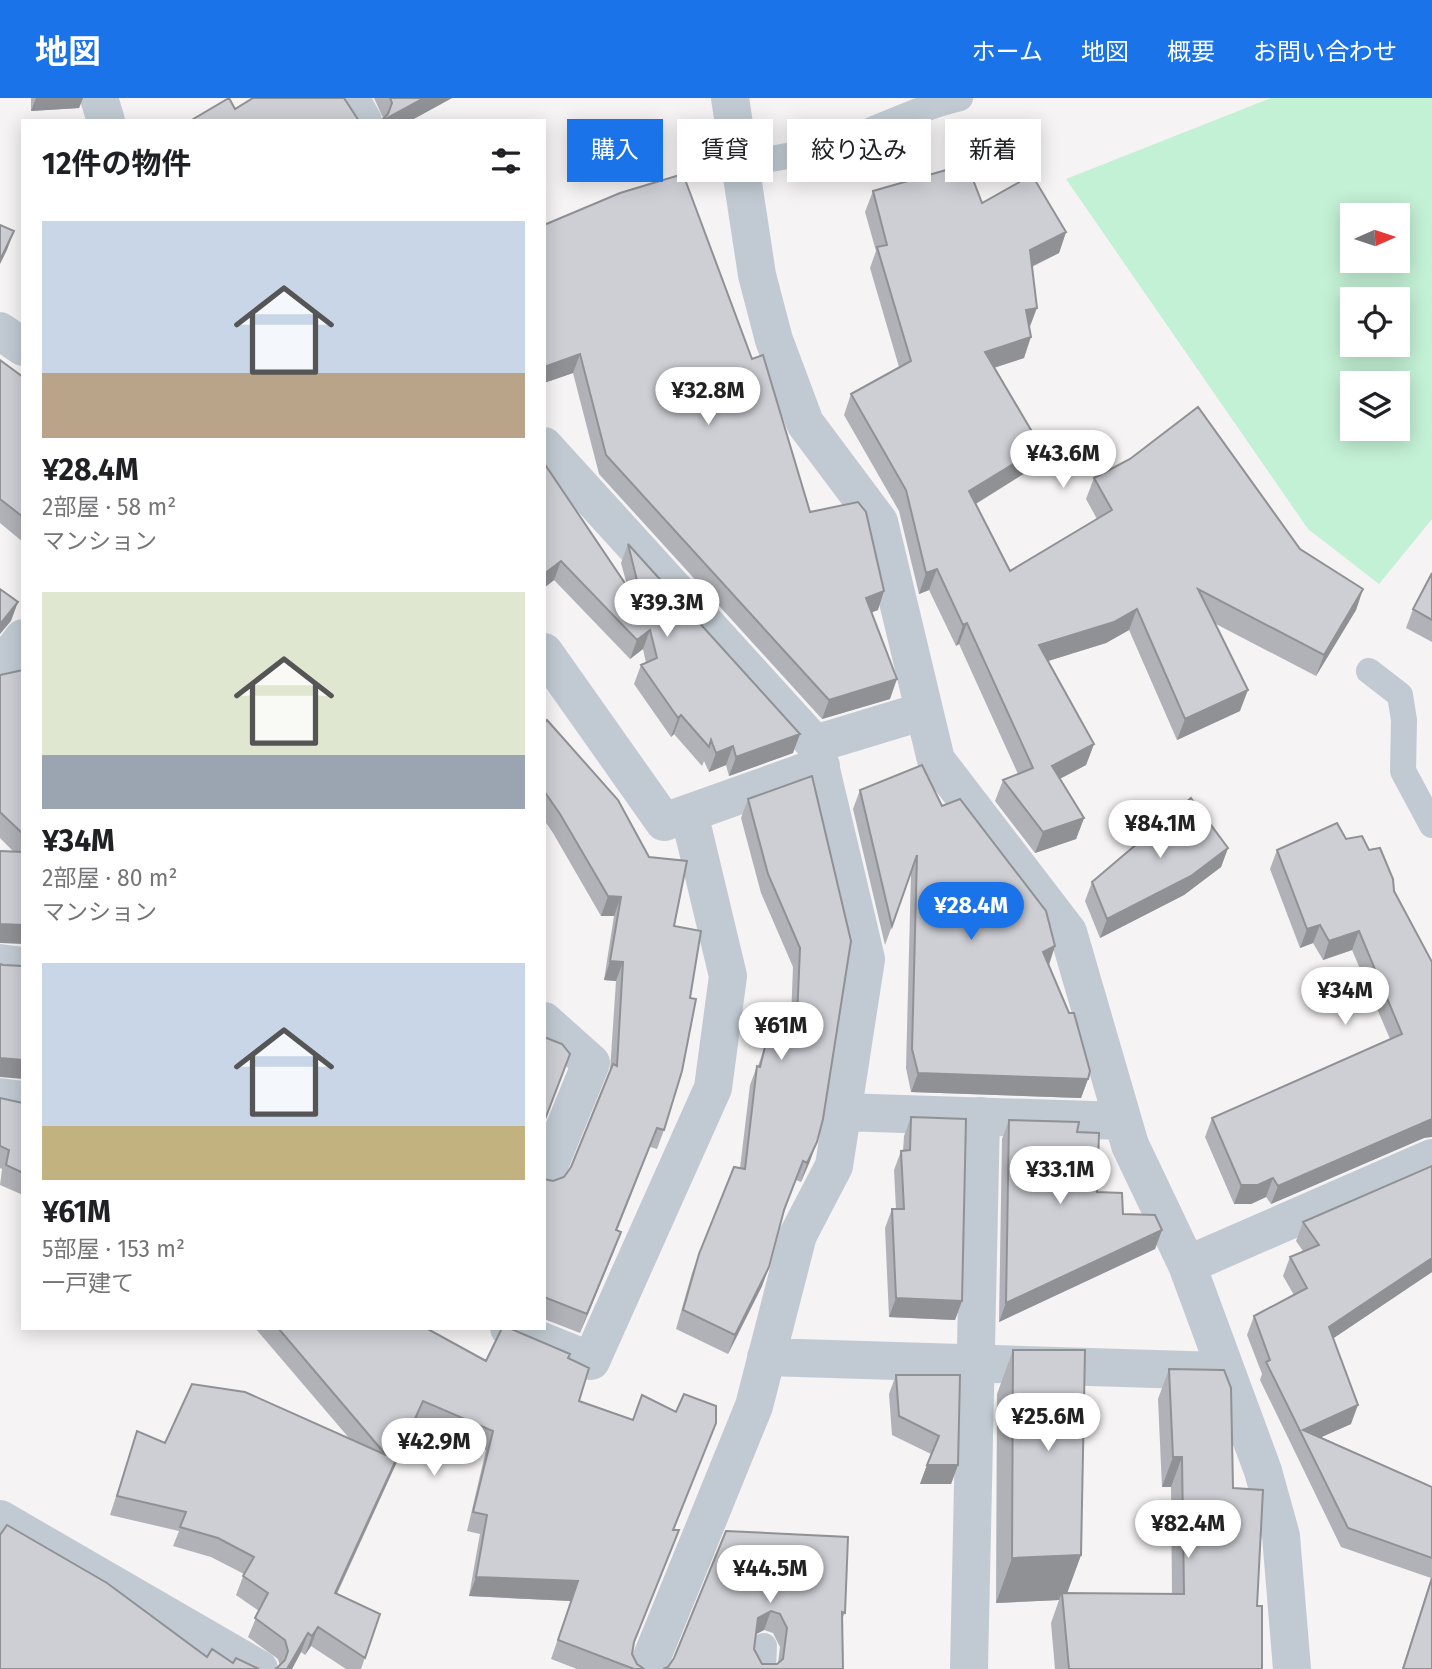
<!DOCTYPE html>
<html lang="ja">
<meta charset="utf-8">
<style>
:root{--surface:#fff;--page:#f6f6f6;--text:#202124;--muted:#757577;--accent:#1a73e8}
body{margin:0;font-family:"Fira Sans","Noto Sans JP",sans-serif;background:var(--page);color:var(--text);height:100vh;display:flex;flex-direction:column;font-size:26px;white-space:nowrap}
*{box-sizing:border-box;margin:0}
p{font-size:23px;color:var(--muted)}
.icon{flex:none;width:38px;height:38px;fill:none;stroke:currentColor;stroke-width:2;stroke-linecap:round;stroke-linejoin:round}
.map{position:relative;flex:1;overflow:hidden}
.sheet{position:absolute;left:21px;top:21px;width:525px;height:1211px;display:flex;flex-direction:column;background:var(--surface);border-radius:0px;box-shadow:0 4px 18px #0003}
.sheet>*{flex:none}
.banner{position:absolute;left:567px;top:21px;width:665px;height:63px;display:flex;gap:14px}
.needle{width:46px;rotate:87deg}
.buttons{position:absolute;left:1340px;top:105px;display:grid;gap:14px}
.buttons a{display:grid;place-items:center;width:70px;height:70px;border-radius:0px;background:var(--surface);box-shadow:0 4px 18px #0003;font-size:35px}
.price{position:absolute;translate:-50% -60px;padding:0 16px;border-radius:24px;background:#fff;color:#222;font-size:23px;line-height:46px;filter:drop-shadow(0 2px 4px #0008)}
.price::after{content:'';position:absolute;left:50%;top:42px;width:21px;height:16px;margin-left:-10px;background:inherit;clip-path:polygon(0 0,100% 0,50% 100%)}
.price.current{background:var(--accent);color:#fff}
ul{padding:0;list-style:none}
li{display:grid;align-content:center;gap:14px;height:371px;padding:0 21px}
li span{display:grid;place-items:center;height:217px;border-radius:0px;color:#555}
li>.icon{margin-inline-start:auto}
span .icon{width:126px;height:126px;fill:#fffc;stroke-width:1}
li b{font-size:30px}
h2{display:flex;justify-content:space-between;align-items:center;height:84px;padding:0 21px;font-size:30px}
.pill{padding:0 24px;border-radius:0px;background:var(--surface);box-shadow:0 4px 18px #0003;font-size:24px;line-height:63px}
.pill.current{background:var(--accent);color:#fff}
header{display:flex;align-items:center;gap:42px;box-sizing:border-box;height:98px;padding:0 35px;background:var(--accent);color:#fff}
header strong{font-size:33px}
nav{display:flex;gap:38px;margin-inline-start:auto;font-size:24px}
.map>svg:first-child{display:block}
.green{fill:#c3f1d5;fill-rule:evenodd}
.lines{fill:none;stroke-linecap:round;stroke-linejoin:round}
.service{stroke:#c1cad2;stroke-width:26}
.pedestrian{stroke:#c1cad2;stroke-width:38}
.minor{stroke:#c1cad2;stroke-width:38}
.wall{fill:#b0b2b7;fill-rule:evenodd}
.shaded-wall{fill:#909195}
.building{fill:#cdcfd5;stroke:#909195;stroke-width:2;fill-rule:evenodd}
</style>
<header>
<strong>地図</strong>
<nav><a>ホーム</a><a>地図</a><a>概要</a><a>お問い合わせ</a></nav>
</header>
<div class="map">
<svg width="1432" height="1571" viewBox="0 0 1432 1571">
<rect width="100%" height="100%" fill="#f5f3f3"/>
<path class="green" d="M1271,0H1432V421L1379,486L1308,431L1066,81ZM1353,117H1398V163H1353ZM1353,201H1398V247H1353ZM1353,285H1398V331H1353Z"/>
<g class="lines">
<path class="service" d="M740,66C779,60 816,54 852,40C888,26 922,9 960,0
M1369,573L1400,597L1404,622L1403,673L1432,727
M763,1571L764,1548"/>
<path class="pedestrian" d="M969,1571L981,1018"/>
<path class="minor" d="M99,0L106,23
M350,0L363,23
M730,0L757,177L774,242L805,325L879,424L936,662L1068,834L1130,1047L1187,1167L1263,1373L1281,1438L1292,1571
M0,233L23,249
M544,348L815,646L866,861L834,1068L798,1137L754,1308L647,1571
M544,554L664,724L821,668
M0,571L23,540
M815,646L924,613
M0,865L23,868
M544,923L591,965L544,1080
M0,999L23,1002
M842,1014L1123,1023
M1187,1167L1432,1060
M509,1230L591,1263L713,990L728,878L689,715
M766,1259L1221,1273
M0,1421L259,1571"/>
</g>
<path class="wall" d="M31,0H83L79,10L31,13Z
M374,0H452L410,23L383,20Z
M873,93L982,105L1066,134L1059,155L1032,169L1029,230L1024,260L994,270L1033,370L976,406L1010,473L1097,421L1086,401L1094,380L1300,451L1363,491L1356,512L1316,578L1214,525L1240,613L1177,642L1129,532L1106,545L1048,563L1094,646L1086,667L1060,681L1084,720L1076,741L1035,755L995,703L1003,682L1018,676L959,546L956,548L929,492L919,496L899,413L844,317L851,296L899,269L870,170L876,153L865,114Z
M544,127L752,261L810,414L878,512L872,514L890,601L822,621L599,376L573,275L544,285Z
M0,262L23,279V444L0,425Z
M544,365L627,487L621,465L628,446L793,655L729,678L726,667L709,674L704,663L702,668L674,636L671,639L634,586L641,567L646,565L643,551L630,561L554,482L544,490Z
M1432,475V544L1406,530L1413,511Z
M23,572V846L14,754L0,740V577Z
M544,625L674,828L664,1032L657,1051L650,1049L617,1133L614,1153L580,1235L544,1221V1081L553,1083L564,1079L571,1069L610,973L616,883L604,882L614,818H601L553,735L544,722Z
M812,678L810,1063L801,1084L796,1082L783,1117L769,1169L762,1188L728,1256L676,1231L692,1175L699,1156L740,1070L750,987L757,968H758L766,945H790L793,869L761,795L741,720L748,701Z
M860,692L942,708L1049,867L1088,981L1081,1000L911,994L906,970L911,776L885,847L853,711Z
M1362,738L1424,1040L1271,1106L1266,1099L1251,1106H1234L1205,1039L1212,1020L1390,941L1352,852L1323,862L1313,845L1300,850L1270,771L1277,752Z
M1228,750L1221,769L1184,797L1100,840L1085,803L1092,784Z
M0,1000L23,1005V1097L0,1087L2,1071L0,1070Z
M911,1019L962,1203L955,1222L889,1219L885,1130L892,1111H896L894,1072L901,1053H903L904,1038Z
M1009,1022L1077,1034L1097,1094L1123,1116L1162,1132L1155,1151L999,1224L1002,1041Z
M1432,1068V1174L1333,1240L1351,1326L1321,1339L1432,1389V1571H1402L1431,1480L1341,1449L1260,1282L1262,1276L1247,1237L1254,1218L1294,1197L1283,1178L1290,1159L1303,1153L1296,1143L1303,1124Z
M255,1230H426L486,1263L568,1260L579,1303L633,1322L676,1314L716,1325L674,1432L672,1451L633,1546L632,1556L634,1571H577L551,1561L571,1503L469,1498L480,1436L467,1433L486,1352L416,1322L337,1496L380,1516L361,1571H346L311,1548L305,1557L301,1554L292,1571H275L280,1568L278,1561L248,1539L259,1513L236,1497L244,1476L211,1459L173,1448L179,1433L110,1417L137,1333L165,1345L349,1340Z
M1013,1252L1081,1457L1067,1495L1172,1496L1171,1389H1162L1158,1301L1169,1271L1233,1390L1257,1508L1262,1571H1055L1051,1525L1059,1502L996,1505L997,1296Z
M896,1277H960L958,1367L951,1386H920L931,1356L892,1337L889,1296Z
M726,1433L845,1515L842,1521L843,1571L668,1569L674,1560ZM764,1532L773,1535L780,1549L778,1565L777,1566H762L754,1551L756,1536Z"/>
<path class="shaded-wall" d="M36,0H83L79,10L31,13Z
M424,0H452L410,23H382Z
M14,133L7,152L0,166V162Z
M1066,134L1059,155L1022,173L1030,152Z
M1037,210L1029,231L1026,212Z
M1031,239L1024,260L977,275L985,254Z
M580,256L573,275L544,285V269Z
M1041,349L1033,370L962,414L969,393Z
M561,463L554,482L544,490V476Z
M937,471L929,492L919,496L926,475Z
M1363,491L1356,512L1316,578L1324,557Z
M884,493L878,512L860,519L866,500Z
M18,504L11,523L0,536V526Z
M1137,511L1129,532L1106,545L1032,568L1039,547Z
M967,525L959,546L956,548L963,527Z
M650,532L643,551L630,561L637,542Z
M897,581L890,601L822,621L829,602Z
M1248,592L1240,613L1177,642L1185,621Z
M681,617L674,636L671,639L678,620Z
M800,636L793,655L729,678L736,659Z
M1094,646L1086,667L1044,689L1052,668Z
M733,648L726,667L709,674L716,655Z
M1084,720L1076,741L1035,755L1043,734Z
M1228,750L1221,769L1184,797L1100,840L1107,821Z
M608,798L621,799L614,818H601Z
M0,826L23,827V846L0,845Z
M1320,827L1313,845L1300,850L1307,831Z
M1359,833L1352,852L1323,862L1329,843Z
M1055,848L1049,867L1043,854Z
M610,863L623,864L616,883L604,882Z
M0,960L23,962V981L0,979Z
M918,975L1088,981L1081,1000L911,994Z
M1432,1021V1039L1424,1040L1271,1106L1278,1088Z
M817,1044L810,1063L801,1084L807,1065Z
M1273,1080L1266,1099L1251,1106H1234L1241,1087Z
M1162,1132L1155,1151L999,1224L1006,1205Z
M621,1134L614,1153L580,1235L587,1216Z
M1432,1160V1174L1322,1248L1329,1229Z
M769,1169L762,1188L728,1256L735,1237Z
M896,1200L962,1203L955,1222L889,1219Z
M423,1303L416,1322L328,1514L335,1495Z
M1358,1307L1351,1326L1306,1346L1303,1332Z
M1173,1359H1182L1171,1389H1162Z
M927,1367H958L951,1386H920Z
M679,1432L672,1451L627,1563L634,1544Z
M1081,1457L1065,1501L1062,1495L1059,1502L996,1505L1012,1460Z
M476,1479L578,1483L571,1503L469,1498Z
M771,1513L764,1532L751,1539L758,1520Z
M318,1529L311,1548L305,1557L312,1538Z
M308,1535L301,1554L292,1571H287Z"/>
<path class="building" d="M229,0L235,11L253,0H344L359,23H190Z
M390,0H424L382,23H381L388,16L392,5Z
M967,66L982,105L1032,77L1066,134L1030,152L1037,210L1026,212L1031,239L985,254L1041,349L969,393L1010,473L1112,412L1094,380L1130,361L1198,309L1300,451L1363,491L1324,557L1198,491L1248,592L1185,621L1137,511L1114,524L1039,547L1094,646L1052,668L1084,720L1043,734L1003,682L1033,670L967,525L963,527L937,471L926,475L906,392L851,296L911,263L877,149L887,147L873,93Z
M683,76L752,261L763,257L810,414L858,404L866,414L884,493L866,500L897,581L829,602L606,357L580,256L544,269V127L620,95Z
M0,127L14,133L0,162Z
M0,262L23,279V419L0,401Z
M544,365L645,515L628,446L800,636L736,659L733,648L716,655L711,642L709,649L681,617L678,620L641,567L657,560L650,532L637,542L561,463L544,476Z
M1432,475V522L1413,511Z
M0,491L18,504L0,526Z
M23,572V736L0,714V577Z
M547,622L618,702L649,759L687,763L674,828L701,833L690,900L696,901L682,973L664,1032L657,1030L616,1132L621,1134L587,1216L544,1199V1081L553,1083L564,1079L571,1069L613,966L617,968L623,864L610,863L621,799L608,798L560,716L544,693V625Z
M922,667L942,708L960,701L1046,813L1055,848L1043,854L1069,915H1074L1090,973L1088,981L918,975L912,951L917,757L892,828L860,692Z
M812,678L851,843L823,1021L817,1044L807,1065L803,1063L784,1112L769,1169L735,1237L683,1212L699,1156L734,1069L745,1071L757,968L760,969L766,945H796L800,850L768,776L748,701Z
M1191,700L1228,750L1191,778L1107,821L1092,784Z
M1337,725L1346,741L1362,738L1369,752L1380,750L1393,781L1394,793L1432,864V1021L1278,1088L1273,1080L1258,1087H1241L1212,1020L1402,936L1359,833L1329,843L1320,827L1307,831L1277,752Z
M0,753L23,754V827L0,826Z
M0,866L3,867L23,868V962L0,960Z
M544,939L562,946L570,956L544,1024Z
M0,1000L23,1005V1075L6,1067L9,1052L0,1048Z
M911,1019L966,1021L962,1203L896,1200L892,1111H904L901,1053L910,1052Z
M1009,1022L1079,1024L1077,1034L1099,1035L1097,1094L1122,1095L1123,1116L1155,1117L1162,1132L1006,1205Z
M1432,1068V1160L1329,1229L1358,1307L1303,1332L1432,1389V1460L1348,1430L1266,1264L1270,1262L1254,1218L1307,1190L1290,1159L1319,1147L1303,1124Z
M278,1230H426L486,1263L502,1230H509L570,1256L568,1260L589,1270L579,1303L633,1322L642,1297L676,1314L684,1296L716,1308V1325L673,1432H679L634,1544L632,1556L637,1566L644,1571H634L558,1542L578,1483L476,1479L487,1417L473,1414L493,1333L423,1303L335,1495L380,1516L365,1560L318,1529L312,1538L308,1535L287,1571H275L277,1570L285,1562L288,1553L285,1542L255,1520L268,1495L243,1478L254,1459L218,1440L180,1429L186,1414L117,1398L137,1333L165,1345L192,1286L245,1294L386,1357Z
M1013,1252H1085L1081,1457L1012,1460Z
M1169,1271L1224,1272L1231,1290L1233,1390L1263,1392L1257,1508H1262V1571H1069L1062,1495L1184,1496L1182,1359H1173Z
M896,1277H960L958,1367H927L939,1338L899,1318Z
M7,1427L107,1485L207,1559L212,1551L233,1565L236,1560L259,1571H0V1437Z
M726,1433L848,1439L845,1515L842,1514L843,1571H663L668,1569L674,1560ZM771,1513L780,1516L787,1530L783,1561L777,1566H762L754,1551L758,1520Z
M1432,1480V1571H1403Z"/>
</svg>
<div class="buttons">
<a><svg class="needle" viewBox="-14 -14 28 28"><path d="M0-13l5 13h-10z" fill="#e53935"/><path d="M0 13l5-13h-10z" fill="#757577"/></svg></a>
<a><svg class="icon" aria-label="locate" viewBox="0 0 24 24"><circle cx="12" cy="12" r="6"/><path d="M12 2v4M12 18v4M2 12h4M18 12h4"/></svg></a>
<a><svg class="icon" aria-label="layers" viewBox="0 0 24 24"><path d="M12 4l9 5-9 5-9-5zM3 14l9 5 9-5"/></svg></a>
</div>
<b class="price" style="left:708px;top:329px">¥32.8M</b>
<b class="price" style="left:1063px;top:392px">¥43.6M</b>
<b class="price" style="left:667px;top:541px">¥39.3M</b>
<b class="price" style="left:1160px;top:762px">¥84.1M</b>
<b class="price current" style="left:971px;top:844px">¥28.4M</b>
<b class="price" style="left:1345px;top:929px">¥34M</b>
<b class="price" style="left:781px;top:964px">¥61M</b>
<b class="price" style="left:1060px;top:1108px">¥33.1M</b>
<b class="price" style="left:1048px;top:1355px">¥25.6M</b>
<b class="price" style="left:434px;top:1380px">¥42.9M</b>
<b class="price" style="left:1188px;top:1462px">¥82.4M</b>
<b class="price" style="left:770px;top:1507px">¥44.5M</b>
<div class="banner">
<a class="pill current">購入</a>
<a class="pill">賃貸</a>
<a class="pill">絞り込み</a>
<a class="pill">新着</a>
</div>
<section class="sheet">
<h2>12件の物件<svg class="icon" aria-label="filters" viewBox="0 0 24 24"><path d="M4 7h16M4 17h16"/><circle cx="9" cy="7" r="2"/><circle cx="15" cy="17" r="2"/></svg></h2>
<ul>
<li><span style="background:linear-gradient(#c9d6e8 70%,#b9a48a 0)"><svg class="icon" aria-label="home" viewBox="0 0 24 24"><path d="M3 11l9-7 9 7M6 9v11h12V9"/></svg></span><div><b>¥28.4M</b><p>2部屋 · 58 m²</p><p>マンション</p></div></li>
<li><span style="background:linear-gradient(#dfe7d0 75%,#9aa5b1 0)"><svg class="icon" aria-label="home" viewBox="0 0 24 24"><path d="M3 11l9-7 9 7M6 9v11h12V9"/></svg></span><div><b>¥34M</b><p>2部屋 · 80 m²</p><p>マンション</p></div></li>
<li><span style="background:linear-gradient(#c9d6e8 75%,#c2b280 0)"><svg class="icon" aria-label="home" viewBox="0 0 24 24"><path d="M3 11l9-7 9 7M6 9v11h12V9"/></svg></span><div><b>¥61M</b><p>5部屋 · 153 m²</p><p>一戸建て</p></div></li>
</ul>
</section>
</div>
